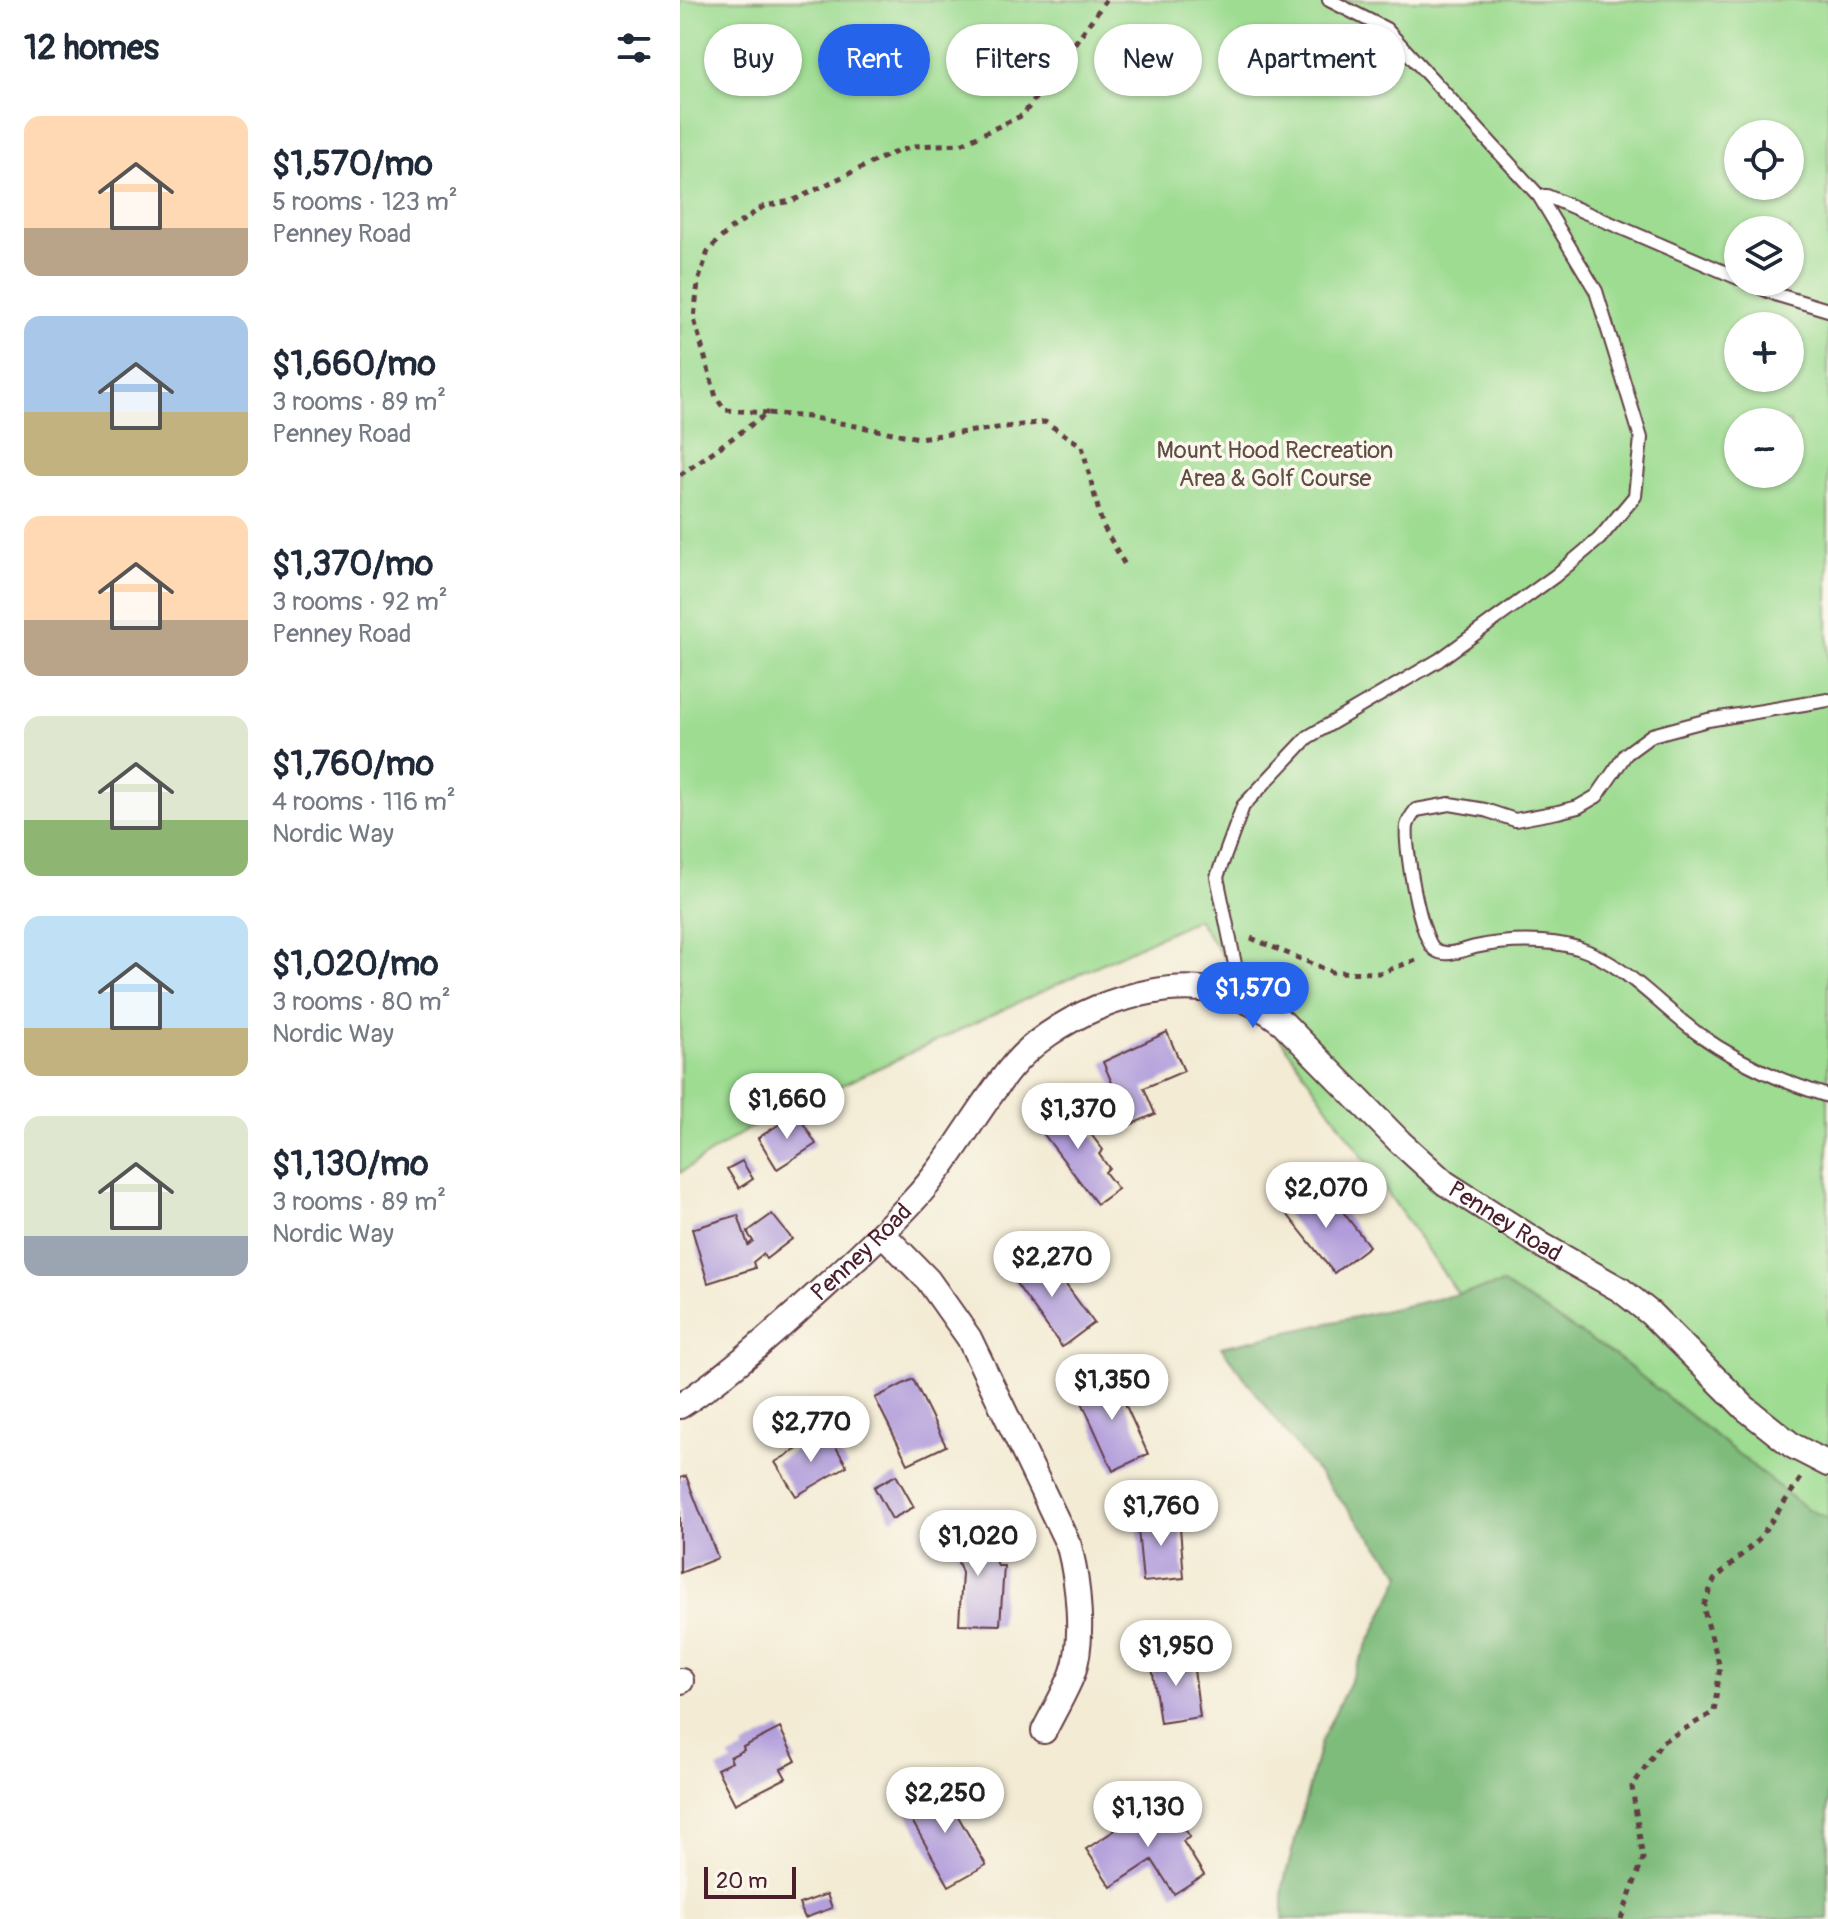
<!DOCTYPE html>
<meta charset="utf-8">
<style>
:root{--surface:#fff;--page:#f2f2f3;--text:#1f2937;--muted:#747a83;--accent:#2563eb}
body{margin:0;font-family:Pangolin,sans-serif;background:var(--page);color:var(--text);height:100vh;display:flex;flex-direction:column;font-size:30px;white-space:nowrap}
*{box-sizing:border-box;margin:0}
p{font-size:26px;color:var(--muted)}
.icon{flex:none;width:44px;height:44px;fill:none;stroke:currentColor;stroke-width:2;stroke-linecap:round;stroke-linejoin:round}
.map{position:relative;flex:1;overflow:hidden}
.sheet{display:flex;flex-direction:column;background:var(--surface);width:680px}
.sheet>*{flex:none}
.banner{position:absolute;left:24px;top:24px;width:760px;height:72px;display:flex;gap:16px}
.buttons{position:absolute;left:1044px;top:120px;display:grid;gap:16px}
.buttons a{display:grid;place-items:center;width:80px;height:80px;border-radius:50%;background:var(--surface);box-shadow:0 2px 6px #0004;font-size:40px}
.scale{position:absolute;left:24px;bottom:20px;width:92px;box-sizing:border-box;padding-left:8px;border:4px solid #4a1f2b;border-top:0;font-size:22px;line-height:28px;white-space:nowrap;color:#4a1f2b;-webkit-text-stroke:6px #fbf7ec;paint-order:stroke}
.price{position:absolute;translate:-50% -68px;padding:0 18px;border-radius:28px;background:#fff;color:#222;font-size:26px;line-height:52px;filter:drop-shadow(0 2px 4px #0008)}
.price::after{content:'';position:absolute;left:50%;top:48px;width:24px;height:18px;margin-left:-12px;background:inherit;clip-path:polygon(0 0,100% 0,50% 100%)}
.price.on{background:var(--accent);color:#fff}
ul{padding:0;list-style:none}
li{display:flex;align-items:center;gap:24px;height:200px;padding:0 24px}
li span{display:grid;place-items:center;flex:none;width:224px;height:160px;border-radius:16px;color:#555}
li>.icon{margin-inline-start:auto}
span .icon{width:96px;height:96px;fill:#fffc;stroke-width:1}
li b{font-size:34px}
h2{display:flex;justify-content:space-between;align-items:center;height:96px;padding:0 24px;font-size:34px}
.pill{padding:0 28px;border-radius:36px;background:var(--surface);box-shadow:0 2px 6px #0004;font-size:28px;line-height:72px}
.pill.on{background:var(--accent);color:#fff}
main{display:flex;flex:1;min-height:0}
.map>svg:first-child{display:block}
.green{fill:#9ddc91;stroke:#747e5e;stroke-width:2;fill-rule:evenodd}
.forest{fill:#7ebc7b;stroke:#646e53;stroke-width:2}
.building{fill:#b19ddb}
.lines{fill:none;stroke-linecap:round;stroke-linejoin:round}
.service-casing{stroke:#633e44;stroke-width:16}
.minor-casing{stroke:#633e44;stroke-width:28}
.path{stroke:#633e44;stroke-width:5;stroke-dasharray:6 6;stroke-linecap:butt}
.service{stroke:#fff;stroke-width:12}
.minor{stroke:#fff;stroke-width:24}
.labels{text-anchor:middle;stroke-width:7;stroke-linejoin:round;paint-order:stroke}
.park-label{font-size:24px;fill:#5f4e44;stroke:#fbf7ec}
.street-label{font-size:24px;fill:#4a1f2b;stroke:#fbf7ec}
</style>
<main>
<section class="sheet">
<h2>12 homes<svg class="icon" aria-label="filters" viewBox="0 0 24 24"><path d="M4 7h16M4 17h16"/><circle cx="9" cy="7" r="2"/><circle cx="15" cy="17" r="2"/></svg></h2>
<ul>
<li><span style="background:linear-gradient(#ffd9b3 70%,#b9a48a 0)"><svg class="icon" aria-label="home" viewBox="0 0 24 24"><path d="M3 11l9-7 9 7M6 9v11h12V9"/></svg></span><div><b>$1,570/mo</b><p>5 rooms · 123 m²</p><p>Penney Road</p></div></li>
<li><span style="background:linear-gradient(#a9c7e8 60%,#c2b280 0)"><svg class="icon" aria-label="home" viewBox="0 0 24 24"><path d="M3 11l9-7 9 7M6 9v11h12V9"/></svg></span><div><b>$1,660/mo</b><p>3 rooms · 89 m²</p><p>Penney Road</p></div></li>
<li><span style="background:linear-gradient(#ffd9b3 65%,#b9a48a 0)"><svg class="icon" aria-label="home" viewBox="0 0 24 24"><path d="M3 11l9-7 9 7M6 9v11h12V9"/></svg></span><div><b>$1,370/mo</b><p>3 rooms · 92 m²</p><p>Penney Road</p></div></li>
<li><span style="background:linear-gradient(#dfe7d0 65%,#8fb573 0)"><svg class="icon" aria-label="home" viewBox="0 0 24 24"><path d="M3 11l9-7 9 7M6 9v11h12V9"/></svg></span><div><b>$1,760/mo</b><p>4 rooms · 116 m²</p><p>Nordic Way</p></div></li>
<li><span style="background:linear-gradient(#bfe0f5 70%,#c2b280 0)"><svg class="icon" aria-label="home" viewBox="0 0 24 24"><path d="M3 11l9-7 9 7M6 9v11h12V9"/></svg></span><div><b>$1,020/mo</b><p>3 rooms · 80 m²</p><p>Nordic Way</p></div></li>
<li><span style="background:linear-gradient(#dfe7d0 75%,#9aa5b1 0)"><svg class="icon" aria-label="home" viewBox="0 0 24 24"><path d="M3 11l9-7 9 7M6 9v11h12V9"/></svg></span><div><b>$1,130/mo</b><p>3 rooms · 89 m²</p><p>Nordic Way</p></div></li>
</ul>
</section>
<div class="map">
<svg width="1148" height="1919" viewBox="0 0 1148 1919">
<rect width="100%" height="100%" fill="#fbf7ec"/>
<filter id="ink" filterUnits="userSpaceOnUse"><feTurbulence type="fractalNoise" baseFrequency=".0125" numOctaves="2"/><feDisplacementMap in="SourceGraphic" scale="16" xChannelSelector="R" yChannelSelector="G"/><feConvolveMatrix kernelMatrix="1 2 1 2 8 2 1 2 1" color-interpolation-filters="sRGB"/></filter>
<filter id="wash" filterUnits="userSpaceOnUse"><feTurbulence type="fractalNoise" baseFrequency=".006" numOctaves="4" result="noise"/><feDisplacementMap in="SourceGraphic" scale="32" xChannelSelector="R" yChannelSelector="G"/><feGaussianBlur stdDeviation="1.8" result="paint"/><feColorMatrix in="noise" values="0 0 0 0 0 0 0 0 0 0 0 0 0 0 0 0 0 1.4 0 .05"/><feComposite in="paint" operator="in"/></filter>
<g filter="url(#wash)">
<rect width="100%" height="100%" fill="#f3ebd4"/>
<path class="green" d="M0,0H1148V1825L517,919L68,1129L0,1173ZM1058,134H1110V186H1058ZM1058,230H1110V282H1058ZM1058,326H1110V378H1058ZM1058,422H1110V474H1058Z"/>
<path class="forest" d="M823,1284L936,1356L1124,1507L1148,1519V1919H603V1886L641,1741L722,1574L624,1456L541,1347Z"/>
<g id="blocks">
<path class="building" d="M487,1032L504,1071L464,1088L475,1114L450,1125L423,1062Z
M386,1102L423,1150L419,1154L429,1168L425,1172L438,1189L417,1204L356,1124Z
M117,1113L136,1144L97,1169L78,1138Z
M62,1161L73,1179L59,1188L47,1169Z
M633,1186L653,1213L660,1208L689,1246L654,1273L603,1209Z
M92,1214L112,1239L86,1259L83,1254L73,1262L75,1268L28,1283L12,1229L58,1215L68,1245L73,1241L67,1232Z
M362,1252L414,1323L382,1347L330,1275Z
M431,1373L468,1454L433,1471L396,1389Z
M233,1379L266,1446L228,1464L195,1398Z
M147,1432L167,1466L116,1496L95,1462Z
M216,1475L234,1507L212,1519L194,1487Z
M6,1476L38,1558L0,1573V1478Z
M499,1515L504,1578L463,1582L457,1519Z
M302,1524L318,1566H324L320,1625L279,1624L282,1573L269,1537Z
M512,1654L520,1717L480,1723L471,1659Z
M100,1728L116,1761L101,1769L106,1778L55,1804L37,1769L52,1762L50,1757L64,1750L63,1747Z
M260,1785L306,1865L269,1886L223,1805Z
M485,1798L510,1837L503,1841L524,1875L494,1894L472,1860L431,1887L406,1849Z
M147,1894L152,1908L125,1918L119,1904Z"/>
</g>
</g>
<g filter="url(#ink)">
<use href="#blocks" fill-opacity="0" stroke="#633e44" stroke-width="2"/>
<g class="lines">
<defs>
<path id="service" d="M859,196H867L1058,278
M1067,282L1098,295L1148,310
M1148,700L1028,720L972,735L946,754L917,796L898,807L878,812L835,820L805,810L770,804L736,810C732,815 729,819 727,826C724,846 740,936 754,949C765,958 783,950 795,947C826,940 868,939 898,948C944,963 979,1005 1017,1033C1056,1061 1102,1082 1148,1096
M562,998L537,877L563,806L628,737L759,660L875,576L919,539L955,496L961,438L916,291L859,196L706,29L649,0"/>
<g id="minor">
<path d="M203,1234L248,1280L289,1338L389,1546C398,1581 405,1641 392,1675C384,1694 373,1713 364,1731"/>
<path id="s1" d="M0,1406C42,1379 81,1344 118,1311C158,1275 197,1240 233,1201C270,1162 296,1111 330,1069C370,1019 457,983 521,989C552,992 579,1004 603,1023L720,1142L765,1183L865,1247L941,1290L970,1313L1065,1408L1113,1446L1148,1464"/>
<path d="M0,1681H1"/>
</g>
</defs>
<use href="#service" class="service-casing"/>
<use href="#minor" class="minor-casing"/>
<path class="path" d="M88,413L45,410L36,397L14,319L18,282L28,251L49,230L84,206L112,201L208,155L234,146L281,144L343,115L426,0
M0,475L88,413L129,417L239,438L365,422L402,446L422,524L445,565
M571,938L652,972L700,973L739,959
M941,1919L963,1859L952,1787L982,1742L1034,1712L1040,1667L1023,1607L1034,1580L1079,1539L1121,1478"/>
<use href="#service" class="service"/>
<use href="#minor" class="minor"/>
</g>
</g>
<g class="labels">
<g class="park-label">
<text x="595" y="458">Mount Hood Recreation<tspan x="595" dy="28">Area &amp; Golf Course</tspan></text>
</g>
<g class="street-label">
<text dy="8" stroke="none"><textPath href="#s1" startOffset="1078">Penney Road</textPath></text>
<text dy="8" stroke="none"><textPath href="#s1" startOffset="238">Penney Road</textPath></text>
</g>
</g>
</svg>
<div class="buttons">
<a><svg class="icon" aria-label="locate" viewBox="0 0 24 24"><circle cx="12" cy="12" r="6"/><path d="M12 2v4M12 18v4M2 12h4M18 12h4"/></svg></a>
<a><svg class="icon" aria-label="layers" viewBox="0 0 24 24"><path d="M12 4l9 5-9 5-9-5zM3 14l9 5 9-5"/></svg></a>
<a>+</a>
<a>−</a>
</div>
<div class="scale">20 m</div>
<b class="price on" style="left:573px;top:1030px">$1,570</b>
<b class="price" style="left:107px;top:1141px">$1,660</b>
<b class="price" style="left:398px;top:1151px">$1,370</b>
<b class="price" style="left:646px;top:1230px">$2,070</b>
<b class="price" style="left:372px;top:1299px">$2,270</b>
<b class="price" style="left:432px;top:1422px">$1,350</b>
<b class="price" style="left:131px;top:1464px">$2,770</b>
<b class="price" style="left:481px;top:1548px">$1,760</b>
<b class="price" style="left:298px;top:1578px">$1,020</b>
<b class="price" style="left:496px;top:1688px">$1,950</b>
<b class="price" style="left:265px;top:1835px">$2,250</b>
<b class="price" style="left:468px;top:1849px">$1,130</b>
<div class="banner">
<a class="pill">Buy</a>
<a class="pill on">Rent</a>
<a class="pill">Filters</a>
<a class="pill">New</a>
<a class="pill">Apartment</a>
</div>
</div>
</main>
